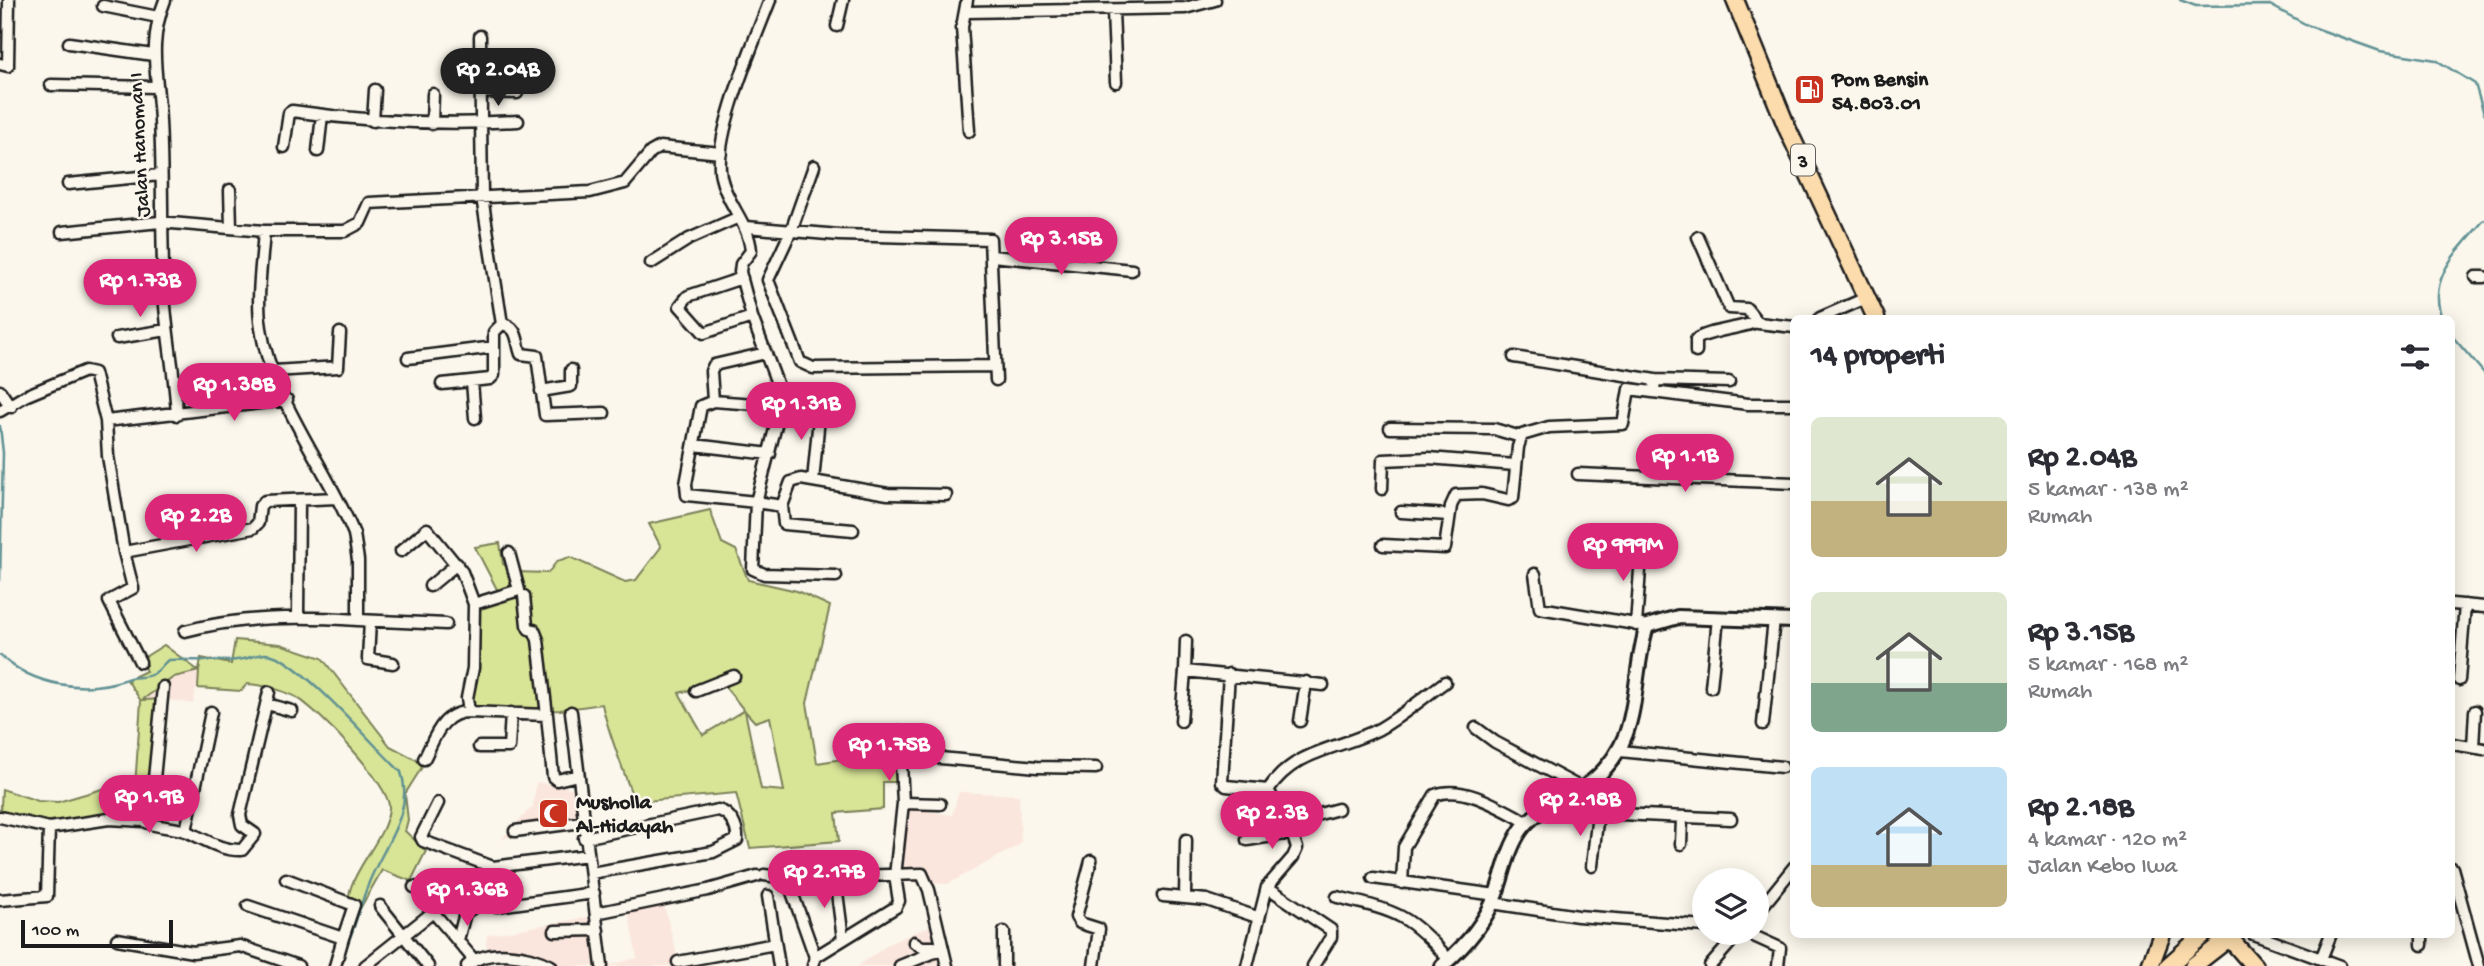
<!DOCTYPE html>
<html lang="id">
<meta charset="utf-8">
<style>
:root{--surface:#fff;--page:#f7f7f7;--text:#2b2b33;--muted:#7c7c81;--accent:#db2777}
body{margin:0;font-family:"Gochi Hand",sans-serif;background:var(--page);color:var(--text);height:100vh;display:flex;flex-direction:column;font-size:26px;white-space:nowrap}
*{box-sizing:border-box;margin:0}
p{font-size:23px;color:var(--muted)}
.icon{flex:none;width:38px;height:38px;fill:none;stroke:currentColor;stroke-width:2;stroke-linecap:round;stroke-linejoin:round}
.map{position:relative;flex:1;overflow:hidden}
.drawer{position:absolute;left:1790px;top:315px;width:665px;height:623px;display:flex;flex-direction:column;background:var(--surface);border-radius:10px;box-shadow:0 4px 18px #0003}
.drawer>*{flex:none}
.controls{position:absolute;left:1692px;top:868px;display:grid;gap:14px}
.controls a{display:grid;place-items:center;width:77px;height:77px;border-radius:50%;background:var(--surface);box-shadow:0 4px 18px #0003;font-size:35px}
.scale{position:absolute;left:21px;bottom:18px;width:152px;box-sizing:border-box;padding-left:7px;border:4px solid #1c1c1c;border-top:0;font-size:19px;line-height:24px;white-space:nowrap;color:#1c1c1c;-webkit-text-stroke:5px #fbf7ec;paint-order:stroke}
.price{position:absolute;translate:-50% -60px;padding:0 16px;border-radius:24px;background:var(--accent);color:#fff;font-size:23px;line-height:46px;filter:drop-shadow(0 2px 4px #0008)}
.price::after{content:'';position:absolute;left:50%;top:42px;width:21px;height:16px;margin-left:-10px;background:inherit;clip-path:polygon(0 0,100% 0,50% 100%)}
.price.selected{background:#222;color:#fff}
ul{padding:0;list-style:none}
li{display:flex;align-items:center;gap:21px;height:175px;padding:0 21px}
li span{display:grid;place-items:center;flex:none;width:196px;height:140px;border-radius:10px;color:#555}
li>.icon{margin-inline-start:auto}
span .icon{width:84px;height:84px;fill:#fffc;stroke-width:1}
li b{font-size:30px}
h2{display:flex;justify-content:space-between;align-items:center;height:84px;padding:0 21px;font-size:30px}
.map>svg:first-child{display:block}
.built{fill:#fbe6dd}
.green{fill:#d8e496;stroke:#7a8059;stroke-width:2;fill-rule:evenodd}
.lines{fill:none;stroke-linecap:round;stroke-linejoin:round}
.stream{stroke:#609194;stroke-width:2.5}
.minor-casing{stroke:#1c1c1c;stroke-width:15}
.tertiary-casing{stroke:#1c1c1c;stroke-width:18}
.trunk-casing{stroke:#1c1c1c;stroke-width:21}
.minor{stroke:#fbf7ec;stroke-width:10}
.tertiary{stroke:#fbf7ec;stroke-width:12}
.trunk{stroke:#fcdcac;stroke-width:16}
.labels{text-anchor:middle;stroke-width:5;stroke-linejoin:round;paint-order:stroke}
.shield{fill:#fbf7ec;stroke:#5f5e5a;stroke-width:2}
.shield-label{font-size:19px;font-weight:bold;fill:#1c1c1c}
.poi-label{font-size:21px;font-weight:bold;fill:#1c1c1c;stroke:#fbf7ec;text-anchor:start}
.street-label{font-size:21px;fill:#1c1c1c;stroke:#fbf7ec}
</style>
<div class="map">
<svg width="2484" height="966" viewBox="0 0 2484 966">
<rect width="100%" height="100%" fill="#fbf7ec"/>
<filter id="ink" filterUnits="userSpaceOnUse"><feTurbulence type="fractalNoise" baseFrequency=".0143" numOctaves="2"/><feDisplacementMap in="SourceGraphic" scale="14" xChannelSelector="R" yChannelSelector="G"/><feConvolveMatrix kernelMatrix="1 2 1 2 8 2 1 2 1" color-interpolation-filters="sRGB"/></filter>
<g filter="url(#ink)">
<path class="built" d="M200,671L193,704L164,699L141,701L174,677Z
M536,782L582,790L575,800L579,824L501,839L533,806Z
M959,792L1019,795L1021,844L948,884L899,882L904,808L952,815Z
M664,905L680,966H606L637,958L627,906Z
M599,915L605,966H540L492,961L486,944L487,935Z
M934,924L946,962L932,966H858L890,943Z"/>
<path class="green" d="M710,510L722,543L736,550L748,580L797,591L830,606L807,703L817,763L887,752L906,754L901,782H883V809L836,813L839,841L750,848L736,793L634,802C624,769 609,737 602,704L560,710L467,715L473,603L501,597L475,547L500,543L503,564L515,572L548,573L557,561L570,557L625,582L636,580L661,547L649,524ZM721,682L744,710L703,735L679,693ZM745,711L755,722L770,717L784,791L761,789Z
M235,640L280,644L322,658L390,746L424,764L405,794L408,820L405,831L426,851L411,881L382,870L353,921L346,919C347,908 348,896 351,887C360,861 385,837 389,809C393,787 315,706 294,696C279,689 263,685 247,684L241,691L198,688L199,671L174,677L142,700L164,699L165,712L149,829L129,822L52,830L0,822L2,789L38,801L58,802L109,787L135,786L141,701L127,680L146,671L140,660L164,645L199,671L201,658L231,664Z"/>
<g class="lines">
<path class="stream" d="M2180,0L2196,6L2270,5L2307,25L2380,51L2436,60L2475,84L2484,114
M2442,318C2426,277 2460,249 2484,220
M2452,336L2484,373
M0,426L3,453L0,580
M0,655C33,686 85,694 127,679C135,676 144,679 153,674C159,671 163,664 168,660C193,658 220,664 243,659C254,657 263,651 275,656C305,667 374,746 401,772C415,813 381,849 368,885C359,908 355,929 344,952"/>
<defs>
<path id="minor" d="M165,0C147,45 158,75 160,121C163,178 161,235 164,292C166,333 175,374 177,415
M770,0C755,40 712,137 721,177C727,205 749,223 751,251L741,264L740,272L752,317L778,386L781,406L756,502L687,495L686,484L701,406L713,401L781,406
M967,0L962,27L969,131
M103,6L158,17
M1113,11L1116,82
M967,12L1185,8L1215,0
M837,26L843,0
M69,43L153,55
M0,64L8,66L9,0
M51,85L157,87
M480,92L517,93
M373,121L375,90
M432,124L433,94
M284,147L289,113L292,111C368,122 442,125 518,121
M318,151L322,115
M814,166L791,231L768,280L800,362L813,368L995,366
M68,184L160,175
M230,190L231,228
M747,227L839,235L990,239L996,380
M62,232L160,222L264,231H345L360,223L369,203L590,192L625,183L651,152L660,147L721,153
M1698,237L1729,308L1747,309L1758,323L1794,327
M992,256L1132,270
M651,263L689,239L739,217
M2476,277H2484
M742,278L688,296L680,306L704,333L752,317
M1820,318L1866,298
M502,324C519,327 516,341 521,354L537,356L545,415L604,413
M117,338L167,330
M1696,352V340C1705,331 1739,329 1756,322
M1514,357L1655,380L1654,390
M408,358L494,347
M274,371L338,367L340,333
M1655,380L1729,382
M472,382L475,418
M442,384L490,379L494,375V332L502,324L482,197L480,36
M0,391L11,407
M541,391L571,386V370
M713,401L711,371L714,365L766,353
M0,411L25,396L85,371L94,373L106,421L108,456L124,552
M106,421L287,400
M1390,428L1494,429L1521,437
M694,445L770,454
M1578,474L1794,483
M813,481L820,407
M1382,489L1383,460L1429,458L1515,465
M782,506L784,524L853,530
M1401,512L1449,515
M1383,545L1445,548L1451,506L1456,495L1482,494L1508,500L1513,498L1518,447L1522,435L1549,427L1623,424L1629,389L1748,404H1794
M401,551L427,529L462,572L474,604L519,590L509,553
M1535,574L1540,608L1647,626
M836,576L764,574L753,569L756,502L782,506L791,482L801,479L888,494L946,495
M430,586L457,564
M524,596L527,625L529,629L534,630L538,640L547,715
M2452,604L2484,607
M298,616L299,501
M358,620L446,624
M370,621L368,659L393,663
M1636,625L1642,542
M185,631C242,616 300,616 358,620V560L354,534C327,467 271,399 261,328C256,297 262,262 264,231
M140,662L109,601L133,588L124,552L253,528L258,523L260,506L265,501L337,498
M1185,671L1186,641
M1229,674L1222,782L1226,786L1268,790
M2459,680L2465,605
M1711,687L1718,618
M696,691L734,676
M267,704L292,711
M469,712L547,715L553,777L557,780L578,775
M571,712L602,966
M1181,721L1185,671L1323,685
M1300,721L1306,682
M1763,724L1774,620
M1476,728L1495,742L1583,789
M900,732L908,755
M849,736L877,737L890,757L901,763
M2452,744L2484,749
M479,747H509L511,713
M2473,747L2475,711
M1620,751L1782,767
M424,759C435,738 441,712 469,712L467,698L473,668L474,604
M1268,790C1295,749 1338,750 1379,729C1402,716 1424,697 1445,682
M1571,797L1598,813L1731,819
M438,803L421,837L423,841L493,867L588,855
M903,803L901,763L908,755L1037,767L1096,768
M0,817L49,828L109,819L144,821L153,789L163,687
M144,821C159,829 174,826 188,832C206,840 221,851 242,850L255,834L242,825L240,815L269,692
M1287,823L1338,809
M186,831L211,712
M515,831L582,822
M584,838L718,810C731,813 738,828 737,840L713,852L591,873
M1247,840L1292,833
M1681,844L1682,819
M1091,861L1076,917L1080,923L1099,929L1094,966
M1592,866L1598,813
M2452,868L2479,966
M764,875L787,878L815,957L813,966
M835,877L843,939
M787,878L922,874L929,890L947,966
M1373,878L1496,895
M286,879L354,905L343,938
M1402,883L1404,847L1435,795C1464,784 1502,809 1527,822
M414,887L478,904L498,906L594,893
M1267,887L1331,930V937L1313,966
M425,891L433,912
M768,896L779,966
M1163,896L1207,900L1257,917
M1185,896L1186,840
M1337,897C1395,911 1409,913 1449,960
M0,900L47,896L49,828
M1492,903L1578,916L1704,926
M248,906L343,938L335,966
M380,906L428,966
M596,913L708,890L757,876
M1757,913L1794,867
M555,931L598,930
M1747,933L1780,948L1778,966
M2253,934L2340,966
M2422,934V945
M117,939L193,952L240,946L298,966
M458,940L465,913L478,904
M914,942L922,947H934
M815,957L896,907L899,901L895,876L903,803L940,804
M2321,959L2331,934
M678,962L775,944
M365,966L433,912L474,960
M467,966C488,947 528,954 551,966
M900,966L942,949
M1004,966V932
M1247,966L1267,887L1293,857L1297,848L1292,833L1268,790
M1710,966L1739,933"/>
<path id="tertiary" d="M1442,966C1464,947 1486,922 1496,894C1504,872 1508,849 1521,830C1536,808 1571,798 1591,782C1645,738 1629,684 1647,626L1678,617L1794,621"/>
<path id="trunk" d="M1735,0L1788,130L1876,318
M2226,934L2254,966
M2150,966L2162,934
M2168,966L2204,934
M2193,966L2229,938"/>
</defs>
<use href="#minor" class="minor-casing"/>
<use href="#tertiary" class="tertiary-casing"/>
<use href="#trunk" class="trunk-casing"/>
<use href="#minor" class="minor"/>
<use href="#tertiary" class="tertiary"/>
<use href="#trunk" class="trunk"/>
</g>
</g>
<defs>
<symbol id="fuel-square" viewBox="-11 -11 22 22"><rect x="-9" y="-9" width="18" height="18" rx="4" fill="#c8321e" stroke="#fbf7ec"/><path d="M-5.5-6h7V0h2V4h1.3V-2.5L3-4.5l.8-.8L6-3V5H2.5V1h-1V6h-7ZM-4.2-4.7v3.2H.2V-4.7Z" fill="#fff"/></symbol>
<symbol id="mosque-square" viewBox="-11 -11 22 22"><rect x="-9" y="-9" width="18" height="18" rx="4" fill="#c8321e" stroke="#fbf7ec"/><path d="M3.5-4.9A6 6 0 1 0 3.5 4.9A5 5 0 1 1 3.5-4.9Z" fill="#fff"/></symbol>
</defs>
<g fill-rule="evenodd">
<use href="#fuel-square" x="1792" y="72" width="35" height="35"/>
<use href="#mosque-square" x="536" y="796" width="35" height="35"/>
</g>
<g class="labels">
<rect class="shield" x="1791" y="144.5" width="24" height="31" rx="5"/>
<g class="shield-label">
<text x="1803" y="167">3</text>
</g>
<g class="poi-label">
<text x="1832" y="85">Pom Bensin<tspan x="1832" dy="24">54.803.01</tspan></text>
<text x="576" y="808">Musholla<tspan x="576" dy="24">Al-Hidayah</tspan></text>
</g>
<g class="street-label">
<text transform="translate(138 145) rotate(-93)" y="7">Jalan Hanoman I</text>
</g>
</g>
</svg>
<div class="controls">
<a><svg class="icon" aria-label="layers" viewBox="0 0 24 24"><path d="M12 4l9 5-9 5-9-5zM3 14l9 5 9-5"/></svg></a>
</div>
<div class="scale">100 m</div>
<b class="price selected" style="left:498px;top:108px">Rp 2.04B</b>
<b class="price" style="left:1061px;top:277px">Rp 3.15B</b>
<b class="price" style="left:140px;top:319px">Rp 1.73B</b>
<b class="price" style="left:234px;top:423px">Rp 1.38B</b>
<b class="price" style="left:801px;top:442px">Rp 1.31B</b>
<b class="price" style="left:1685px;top:494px">Rp 1.1B</b>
<b class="price" style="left:196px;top:554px">Rp 2.2B</b>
<b class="price" style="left:1623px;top:583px">Rp 999M</b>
<b class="price" style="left:889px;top:783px">Rp 1.75B</b>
<b class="price" style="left:149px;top:835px">Rp 1.9B</b>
<b class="price" style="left:1580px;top:838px">Rp 2.18B</b>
<b class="price" style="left:1272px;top:851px">Rp 2.3B</b>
<b class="price" style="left:824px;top:910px">Rp 2.17B</b>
<b class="price" style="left:467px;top:928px">Rp 1.36B</b>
<section class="drawer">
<h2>14 properti<svg class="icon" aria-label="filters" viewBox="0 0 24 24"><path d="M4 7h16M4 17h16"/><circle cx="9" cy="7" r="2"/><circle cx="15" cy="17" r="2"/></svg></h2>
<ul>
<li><span style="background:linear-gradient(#dfe7d0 60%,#c2b280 0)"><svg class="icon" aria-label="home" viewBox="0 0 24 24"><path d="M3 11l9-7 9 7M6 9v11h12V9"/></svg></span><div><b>Rp 2.04B</b><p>5 kamar · 138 m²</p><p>Rumah</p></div></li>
<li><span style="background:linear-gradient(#dfe7d0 65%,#7fa58c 0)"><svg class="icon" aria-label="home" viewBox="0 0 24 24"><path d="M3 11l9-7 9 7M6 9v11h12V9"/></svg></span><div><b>Rp 3.15B</b><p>5 kamar · 168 m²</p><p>Rumah</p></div></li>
<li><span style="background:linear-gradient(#bfe0f5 70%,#c2b280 0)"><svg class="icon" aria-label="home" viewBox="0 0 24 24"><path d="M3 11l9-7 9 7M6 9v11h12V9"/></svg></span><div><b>Rp 2.18B</b><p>4 kamar · 120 m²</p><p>Jalan Kebo Iwa</p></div></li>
</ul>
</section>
</div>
